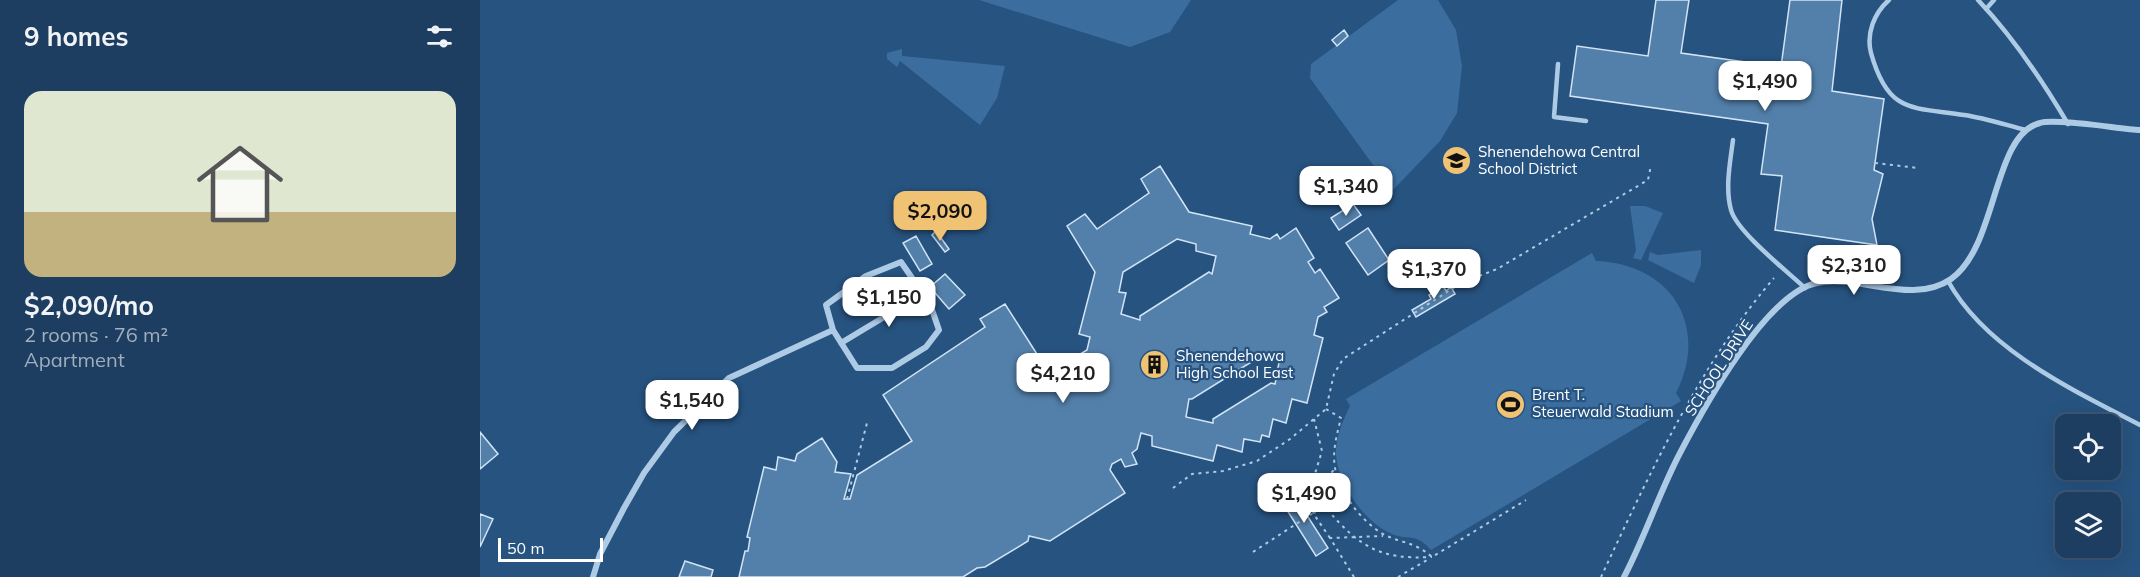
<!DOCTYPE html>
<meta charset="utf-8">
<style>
:root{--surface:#1d3e60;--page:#2a4969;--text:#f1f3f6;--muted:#a0aebd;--line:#3b5775;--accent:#efc373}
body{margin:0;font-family:Mulish,sans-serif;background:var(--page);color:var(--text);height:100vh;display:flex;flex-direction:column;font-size:22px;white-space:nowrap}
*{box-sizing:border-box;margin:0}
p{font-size:20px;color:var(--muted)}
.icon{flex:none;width:33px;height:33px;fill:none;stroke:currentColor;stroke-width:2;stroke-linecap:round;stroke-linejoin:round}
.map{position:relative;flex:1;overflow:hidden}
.panel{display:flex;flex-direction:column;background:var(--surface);width:480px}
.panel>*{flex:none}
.fabs{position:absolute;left:1575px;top:414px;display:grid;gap:12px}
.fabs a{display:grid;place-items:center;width:66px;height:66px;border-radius:12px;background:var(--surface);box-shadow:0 6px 24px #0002,0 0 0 2px var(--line);font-size:30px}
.scale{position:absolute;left:18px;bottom:15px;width:105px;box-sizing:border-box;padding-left:6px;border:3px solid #fff;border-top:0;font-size:16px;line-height:21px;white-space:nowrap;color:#fff;-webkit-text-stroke:4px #275380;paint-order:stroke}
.price{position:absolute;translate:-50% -51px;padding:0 14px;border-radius:12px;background:#fff;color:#222;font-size:20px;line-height:39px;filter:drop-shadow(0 2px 3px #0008)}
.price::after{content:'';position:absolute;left:50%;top:36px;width:18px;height:14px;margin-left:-9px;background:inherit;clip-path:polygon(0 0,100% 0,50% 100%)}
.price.selected{background:var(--accent);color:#111}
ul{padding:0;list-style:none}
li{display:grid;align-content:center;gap:12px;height:318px;padding:0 24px}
li span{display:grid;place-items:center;height:186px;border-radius:18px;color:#555}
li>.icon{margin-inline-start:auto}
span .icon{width:108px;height:108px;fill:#fffc;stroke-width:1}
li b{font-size:26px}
h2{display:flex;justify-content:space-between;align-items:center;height:72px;padding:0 24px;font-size:26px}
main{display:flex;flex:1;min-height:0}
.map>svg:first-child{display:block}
.green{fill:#3b6e9e}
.building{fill:#5380ab;stroke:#d1e4f5;stroke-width:1.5;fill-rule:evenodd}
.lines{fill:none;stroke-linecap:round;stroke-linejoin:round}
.path{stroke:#aecbe6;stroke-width:2;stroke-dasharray:3 4.5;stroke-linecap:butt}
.lane{stroke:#aecbe6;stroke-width:4.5}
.street{stroke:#aecbe6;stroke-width:6}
.labels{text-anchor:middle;stroke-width:4.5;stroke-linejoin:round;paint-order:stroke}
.poi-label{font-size:15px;fill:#fff;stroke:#275380;text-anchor:start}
.street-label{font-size:15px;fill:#fff;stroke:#275380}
</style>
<main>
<section class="panel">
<h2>9 homes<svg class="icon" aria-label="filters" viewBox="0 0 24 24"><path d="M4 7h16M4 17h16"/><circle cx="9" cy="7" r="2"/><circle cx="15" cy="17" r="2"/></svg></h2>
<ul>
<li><span style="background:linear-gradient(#dfe7d0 65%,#c2b280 0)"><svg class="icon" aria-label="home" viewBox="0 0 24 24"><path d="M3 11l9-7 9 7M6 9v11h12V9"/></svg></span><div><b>$2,090/mo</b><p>2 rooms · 76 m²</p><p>Apartment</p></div></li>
</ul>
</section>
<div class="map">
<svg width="1660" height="577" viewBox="0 0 1660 577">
<rect width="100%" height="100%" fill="#275380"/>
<path class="green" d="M499,0H711L690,32L650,47Z
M918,0H958L976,30L982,66L977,113L960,141L912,191L830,78L831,64Z
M422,49V56L525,66L517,98L500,125L420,61L417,67L407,59V53Z
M1150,206H1165L1183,213L1161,260L1153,258L1156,250Z
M1221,250V265L1214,283L1168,260L1170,252L1178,255Z
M1112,253L1116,261C1191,264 1230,325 1196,393L1201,401L951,550C935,531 928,542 910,533C883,521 855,480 856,450C857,435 863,420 870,406L866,399Z"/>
<path class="building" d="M1176,0H1209L1201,53L1301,67L1310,0H1362L1352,91L1404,99L1394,170L1403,174L1392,219L1397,245L1295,230L1302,176L1281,174L1288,124L1090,96L1097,46L1168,56Z
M864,30L868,36L857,46L852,40Z
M680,166L709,212L772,226L770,234L790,239L797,234L800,239L816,228L834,258L828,262L835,273L840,269L859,298L844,307L847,312L838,317L834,335L843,338L827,403L812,399L806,423L793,419L789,437L782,435L780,442L764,439L762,452L737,445L733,461L672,446V436L661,433L657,449L652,453L657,464L645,467L641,459L632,464L630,470L645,493L570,541L549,536L548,541L505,567L497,568L483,577H259L265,551H268L270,538L267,537L284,467L296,470L298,457L315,461L317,454L342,438L357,462L355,472L371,474L364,499H370L377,475L432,441L403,395L505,327L500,319L525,304L569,373L607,350L610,337L599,334L615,272L587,226L605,214L617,229L669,193L661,179ZM697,239L716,244V251L736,256L732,274L729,272L660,316V320L641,314L646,293L639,292L643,272ZM782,352L800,357L795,384L791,383L733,419V423L706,417L709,399H712L781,356Z
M873,204L881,215L859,230L851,218Z
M888,228L909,260L888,275L866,243Z
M456,231L469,249L465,252L452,235Z
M436,236L452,264L440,271L423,243Z
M465,274L485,295L469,309L450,287Z
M963,286L966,291L971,287L975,294L936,317L932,310L951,299L949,295Z
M0,432L18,454L0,469Z
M812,492L848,548L836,556L800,499Z
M0,514L13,519L0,547Z
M205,561L233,570L231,577H199Z"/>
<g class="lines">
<path class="path" d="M1395,163L1438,168
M846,409L861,418C857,434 852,451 855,468C860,493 881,521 903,534C922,544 934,541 952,557L1046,500
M693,488L712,474L743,471L777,461L810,439L846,409L854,374L863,359L981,283L1017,269L1168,180L1171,165
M834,497L855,468
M367,499L387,423
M850,538L833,513L847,509C879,547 901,560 952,557
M773,552L833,513L834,477L842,451L834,419
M874,577L850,538L903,536
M918,577L949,559
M1121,577C1169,475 1220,364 1294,278"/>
<path class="lane" d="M1409,0C1394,13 1386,34 1391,53C1408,114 1432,107 1484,115C1505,118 1526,125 1546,130
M1498,0C1533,37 1562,80 1588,124
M1506,9L1514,0
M1078,64L1074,117L1106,121
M1253,140C1250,163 1245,188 1251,210C1257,232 1308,272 1325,288
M1468,281C1506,350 1593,390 1660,425"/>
<path class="street" d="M421,262L450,304L459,330L446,347L412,368H377L353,330L346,305L386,276Z
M361,343L444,293
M113,577L120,554L144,508L164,473L194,432L249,378L353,330
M1144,577C1165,537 1179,493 1200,453C1223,409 1286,293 1337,283C1379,274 1432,306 1471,279C1518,246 1512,135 1560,123C1576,118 1640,129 1660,130"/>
</g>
<defs>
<symbol id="school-disc" viewBox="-11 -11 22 22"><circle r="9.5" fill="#efc373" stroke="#275380"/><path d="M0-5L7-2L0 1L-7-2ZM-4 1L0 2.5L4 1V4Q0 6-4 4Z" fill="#111"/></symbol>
<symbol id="building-disc" viewBox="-11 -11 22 22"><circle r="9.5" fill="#efc373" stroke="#275380"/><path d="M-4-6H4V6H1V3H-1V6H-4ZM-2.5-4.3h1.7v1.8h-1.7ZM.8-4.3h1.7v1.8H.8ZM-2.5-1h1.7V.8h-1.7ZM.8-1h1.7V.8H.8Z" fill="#111"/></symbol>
<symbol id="stadium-disc" viewBox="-11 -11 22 22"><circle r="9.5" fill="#efc373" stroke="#275380"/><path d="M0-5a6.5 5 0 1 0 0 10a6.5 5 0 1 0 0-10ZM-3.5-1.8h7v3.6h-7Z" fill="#111"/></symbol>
</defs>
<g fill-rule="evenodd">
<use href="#school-disc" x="960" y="144" width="33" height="33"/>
<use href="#building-disc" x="658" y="348" width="33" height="33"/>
<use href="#stadium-disc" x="1014" y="388" width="33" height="33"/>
</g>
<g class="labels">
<g class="poi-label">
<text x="998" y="157">Shenendehowa Central<tspan x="998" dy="17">School District</tspan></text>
<text x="696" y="361">Shenendehowa<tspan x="696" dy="17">High School East</tspan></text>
<text x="1052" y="400">Brent T.<tspan x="1052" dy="17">Steuerwald Stadium</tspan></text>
</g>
<g class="street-label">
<text transform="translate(1239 368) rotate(-57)" y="5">SCHOOL DRIVE</text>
</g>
</g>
</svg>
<div class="fabs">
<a><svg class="icon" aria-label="locate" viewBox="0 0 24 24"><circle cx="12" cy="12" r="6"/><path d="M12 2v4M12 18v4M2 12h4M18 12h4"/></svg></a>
<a><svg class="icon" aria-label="layers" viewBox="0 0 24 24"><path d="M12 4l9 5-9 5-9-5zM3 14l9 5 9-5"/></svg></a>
</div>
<div class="scale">50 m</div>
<b class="price" style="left:1285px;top:112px">$1,490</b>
<b class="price" style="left:866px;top:217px">$1,340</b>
<b class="price selected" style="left:460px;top:242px">$2,090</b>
<b class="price" style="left:1374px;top:296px">$2,310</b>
<b class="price" style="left:954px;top:300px">$1,370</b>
<b class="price" style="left:409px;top:328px">$1,150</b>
<b class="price" style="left:583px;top:404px">$4,210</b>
<b class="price" style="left:212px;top:431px">$1,540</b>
<b class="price" style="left:824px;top:524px">$1,490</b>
</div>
</main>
